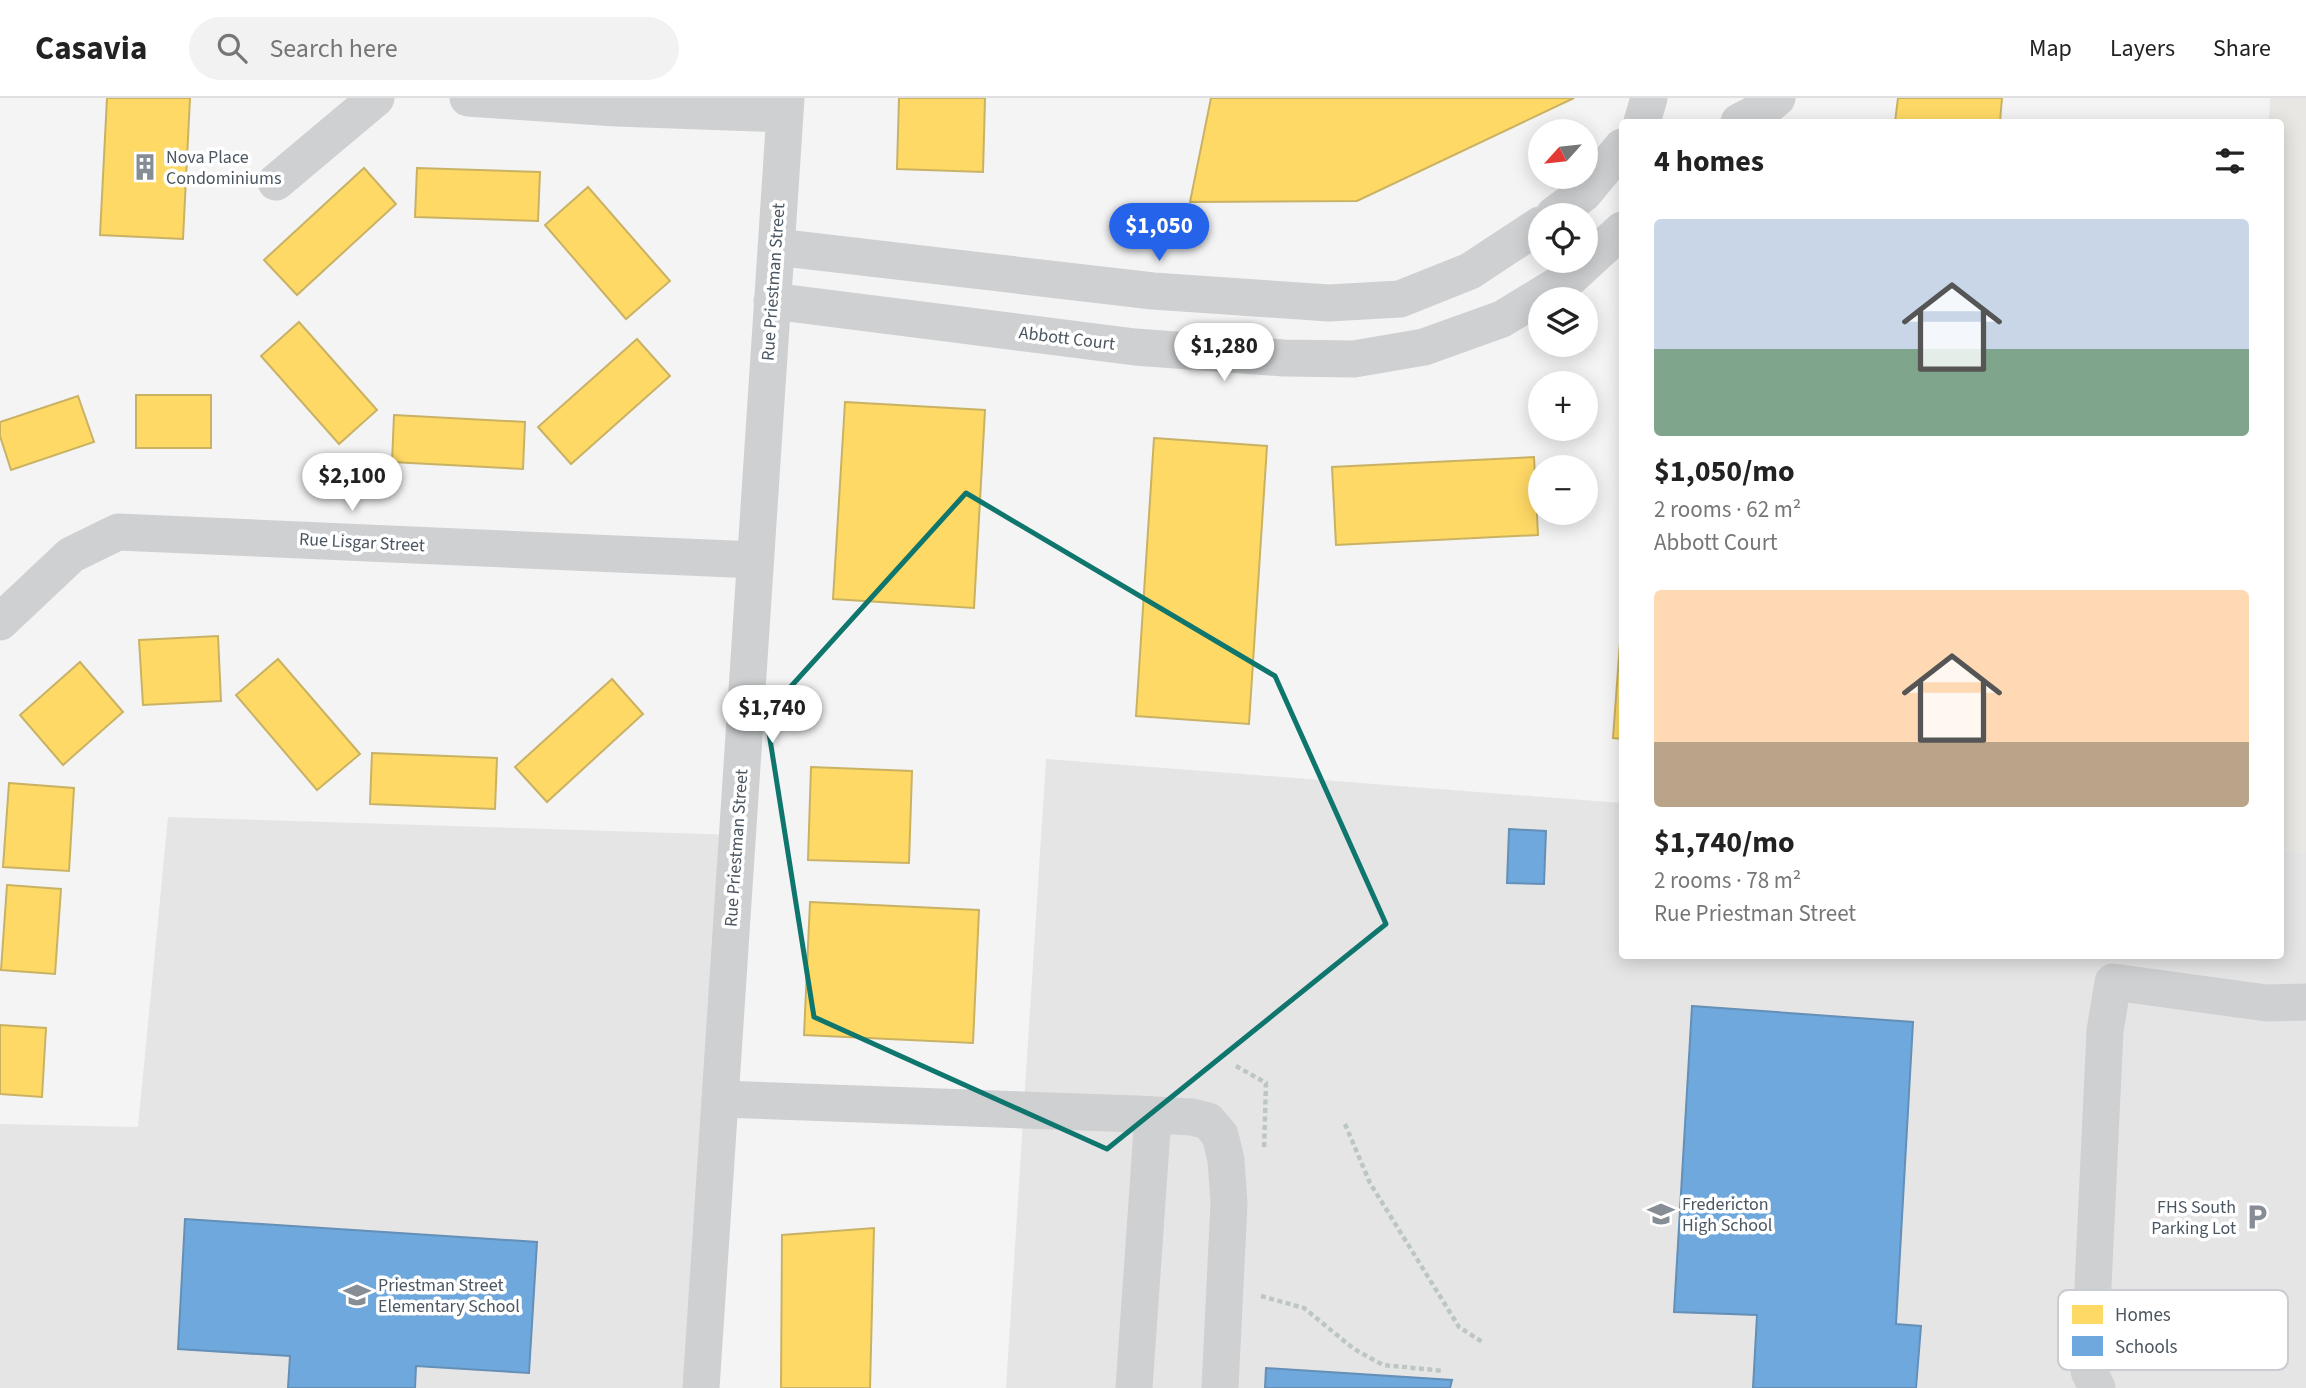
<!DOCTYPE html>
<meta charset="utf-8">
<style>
:root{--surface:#fff;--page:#f2f2f2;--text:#222;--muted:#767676;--line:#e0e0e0;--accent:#2563eb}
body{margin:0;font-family:"Source Sans 3",sans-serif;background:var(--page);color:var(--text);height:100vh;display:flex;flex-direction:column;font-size:26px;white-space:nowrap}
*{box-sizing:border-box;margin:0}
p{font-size:23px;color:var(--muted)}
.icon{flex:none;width:38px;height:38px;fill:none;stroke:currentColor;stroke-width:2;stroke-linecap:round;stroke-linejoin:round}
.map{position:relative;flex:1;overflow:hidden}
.details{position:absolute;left:1619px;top:21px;width:665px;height:840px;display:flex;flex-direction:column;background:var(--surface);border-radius:7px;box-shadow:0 4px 18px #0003}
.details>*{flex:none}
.needle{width:46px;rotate:243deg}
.tools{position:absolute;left:1528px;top:21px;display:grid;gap:14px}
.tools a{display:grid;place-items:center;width:70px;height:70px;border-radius:50%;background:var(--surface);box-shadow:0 4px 18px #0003;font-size:35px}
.price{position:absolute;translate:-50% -60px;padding:0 16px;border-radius:24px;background:#fff;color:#222;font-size:23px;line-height:46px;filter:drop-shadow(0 2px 4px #0008)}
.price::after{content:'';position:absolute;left:50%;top:42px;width:21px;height:16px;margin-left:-10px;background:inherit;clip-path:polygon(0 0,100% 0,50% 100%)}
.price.active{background:var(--accent);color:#fff}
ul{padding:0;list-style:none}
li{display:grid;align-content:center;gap:14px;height:371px;padding:0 35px}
li span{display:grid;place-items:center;height:217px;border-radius:7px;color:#555}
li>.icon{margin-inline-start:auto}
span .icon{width:126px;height:126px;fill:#fffc;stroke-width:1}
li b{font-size:30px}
h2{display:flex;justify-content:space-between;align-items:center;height:84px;padding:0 35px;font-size:30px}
header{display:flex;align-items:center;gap:42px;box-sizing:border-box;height:98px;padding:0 35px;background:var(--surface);border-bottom:2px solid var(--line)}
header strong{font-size:33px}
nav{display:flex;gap:38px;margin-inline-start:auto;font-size:24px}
.search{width:490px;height:63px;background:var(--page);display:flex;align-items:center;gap:18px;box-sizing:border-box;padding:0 24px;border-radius:38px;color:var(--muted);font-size:26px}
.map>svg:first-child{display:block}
.commercial{fill:#e8e7e3}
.education{fill:#e6e5e6}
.homes{fill:#ffd966;stroke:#c9b264;stroke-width:2}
.schools{fill:#6fa8dc;stroke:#648fb7;stroke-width:2}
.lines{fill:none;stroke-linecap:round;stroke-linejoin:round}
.path{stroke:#bcc7c4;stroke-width:4.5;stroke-dasharray:5 3.5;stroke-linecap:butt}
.minor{stroke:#ced0d2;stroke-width:37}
.marked{fill:none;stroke:#0f766e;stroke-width:5;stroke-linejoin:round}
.labels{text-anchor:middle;stroke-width:7;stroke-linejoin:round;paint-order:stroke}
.poi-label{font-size:18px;fill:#4a5661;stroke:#fff;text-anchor:start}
.street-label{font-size:18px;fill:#4a5661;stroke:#fff}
.key{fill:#fff;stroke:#c9ccd0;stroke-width:2}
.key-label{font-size:19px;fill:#4a5661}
</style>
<header>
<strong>Casavia</strong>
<div class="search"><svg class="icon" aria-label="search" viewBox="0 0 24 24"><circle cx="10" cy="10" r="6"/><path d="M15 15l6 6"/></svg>Search here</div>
<nav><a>Map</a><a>Layers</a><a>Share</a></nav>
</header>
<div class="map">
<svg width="2306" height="1290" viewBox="0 0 2306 1290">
<rect width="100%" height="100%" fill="#f4f4f4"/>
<path class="commercial" d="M2270,0H2306V755L2280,753V24H2269Z"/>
<path class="education" d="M1046,661L1622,705V858H2280V753L2306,755V1290H1006Z
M168,719L737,737L701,1290H0V1026L138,1029Z"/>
<path class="homes" d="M107,0H190L183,141L100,137Z
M899,0H985L983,74L897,71Z
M1211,0H1574L1357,103L1190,104Z
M1898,0H2002L2000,24H1895Z
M364,70L396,106L297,197L264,162Z
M417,70L540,74L538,123L415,119Z
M588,89L670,183L626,221L545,127Z
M299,224L377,312L339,346L261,258Z
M637,241L670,278L571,366L538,329Z
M136,297H211V350H136Z
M78,298L94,344L11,372L0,338V324Z
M845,304L985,312L974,510L833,501Z
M394,317L525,324L523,371L392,364Z
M1154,340L1267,348L1249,626L1136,618Z
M1534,359L1538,437L1336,447L1332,369Z
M1622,517V641L1613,640Z
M218,538L221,603L143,607L139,542Z
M278,561L360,656L317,692L236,597Z
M80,564L123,614L63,667L20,617Z
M612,581L643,616L547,704L515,669Z
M372,655L497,660L495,711L370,706Z
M811,669L912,673L909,765L808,762Z
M9,685L74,690L69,773L3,769Z
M7,787L61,791L55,876L1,872Z
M810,804L979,812L973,945L804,937Z
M0,927L46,930L42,999L0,996Z
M874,1130L870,1290H781L782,1137Z"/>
<path class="schools" d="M1509,731L1546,733L1544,786L1507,785Z
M1692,908L1913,924L1896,1226L1921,1228L1916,1290H1753L1757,1217L1674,1214Z
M185,1121L537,1144L529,1275L416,1268L415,1290H288L290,1258L178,1251Z
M1266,1270L1452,1282L1450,1290H1265Z"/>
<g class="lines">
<path class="path" d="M1236,968L1266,985L1264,1052
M1345,1026L1370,1085L1459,1229L1484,1245
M1261,1198L1304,1210L1354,1251L1383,1267L1444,1273"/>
<path class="minor" d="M468,0L616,10L785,16
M1642,24L1649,0
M1739,24L1764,11L1777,0
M276,84L376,0
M1554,117L1584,95L1622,49
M776,149L1153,193L1329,205L1400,201L1470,173L1540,127
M772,203L1135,249L1284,260L1354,261L1424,249L1502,221L1571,179L1622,132
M0,524L71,457L118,434L755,462
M720,1001L1137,1016L1192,1019L1208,1023L1220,1037L1226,1062L1229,1105L1220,1290
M701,1290L786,0
M1134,1290L1153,1018
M2097,1290L2089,1273L2105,933L2113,884L2267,905L2306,904"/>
</g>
<path class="marked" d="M966,395L1275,578L1386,826L1107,1051L814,919L766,616Z"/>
<defs>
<symbol id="building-bare" viewBox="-9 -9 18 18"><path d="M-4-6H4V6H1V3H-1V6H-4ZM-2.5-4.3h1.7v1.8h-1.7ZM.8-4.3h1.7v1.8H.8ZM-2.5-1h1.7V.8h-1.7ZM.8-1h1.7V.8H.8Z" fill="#868d94" stroke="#fff" stroke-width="2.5" paint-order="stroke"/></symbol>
<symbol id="school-bare" viewBox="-9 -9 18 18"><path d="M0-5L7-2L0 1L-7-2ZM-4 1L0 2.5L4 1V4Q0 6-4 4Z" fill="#868d94" stroke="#fff" stroke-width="2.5" paint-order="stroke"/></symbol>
<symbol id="parking-bare" viewBox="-9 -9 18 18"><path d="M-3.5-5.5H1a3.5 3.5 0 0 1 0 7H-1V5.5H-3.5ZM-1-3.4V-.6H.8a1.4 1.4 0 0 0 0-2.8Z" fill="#868d94" stroke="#fff" stroke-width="2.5" paint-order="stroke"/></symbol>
</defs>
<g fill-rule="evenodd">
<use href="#building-bare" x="126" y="50" width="38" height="38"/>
<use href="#school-bare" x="1642" y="1097" width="38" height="38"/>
<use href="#parking-bare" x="2238" y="1100" width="38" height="38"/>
<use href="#school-bare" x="338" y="1178" width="38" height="38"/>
</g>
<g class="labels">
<g class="poi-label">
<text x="166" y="65">Nova Place<tspan x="166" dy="21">Condominiums</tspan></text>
<text x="1682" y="1112">Fredericton<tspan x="1682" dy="21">High School</tspan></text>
<text x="2236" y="1115" text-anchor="end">FHS South<tspan x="2236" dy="21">Parking Lot</tspan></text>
<text x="378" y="1193">Priestman Street<tspan x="378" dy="21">Elementary School</tspan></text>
</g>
<g class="street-label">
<text transform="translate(773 184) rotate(-86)" y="6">Rue Priestman Street</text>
<text transform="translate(1067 240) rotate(7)" y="6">Abbott Court</text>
<text transform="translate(362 444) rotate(3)" y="6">Rue Lisgar Street</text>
<text transform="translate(736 750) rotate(-86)" y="6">Rue Priestman Street</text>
</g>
</g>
<rect x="2058" y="1192" width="230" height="80" rx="10" class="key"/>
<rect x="2072" y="1207" width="31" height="19" fill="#ffd966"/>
<rect x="2072" y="1238" width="31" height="20" fill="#6fa8dc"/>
<g class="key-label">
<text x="2115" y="1223">Homes</text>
<text x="2115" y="1255">Schools</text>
</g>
</svg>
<div class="tools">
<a><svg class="needle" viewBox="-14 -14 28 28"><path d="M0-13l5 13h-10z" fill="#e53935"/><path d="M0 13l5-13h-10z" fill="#767676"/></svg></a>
<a><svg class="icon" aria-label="locate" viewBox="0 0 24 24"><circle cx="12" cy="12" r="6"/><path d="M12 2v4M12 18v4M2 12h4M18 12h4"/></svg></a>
<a><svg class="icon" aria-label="layers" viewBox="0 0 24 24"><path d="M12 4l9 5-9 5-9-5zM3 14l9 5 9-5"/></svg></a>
<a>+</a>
<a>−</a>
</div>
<b class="price active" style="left:1159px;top:165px">$1,050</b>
<b class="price" style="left:1224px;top:285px">$1,280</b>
<b class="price" style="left:352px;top:415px">$2,100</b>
<b class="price" style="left:772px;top:647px">$1,740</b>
<section class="details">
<h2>4 homes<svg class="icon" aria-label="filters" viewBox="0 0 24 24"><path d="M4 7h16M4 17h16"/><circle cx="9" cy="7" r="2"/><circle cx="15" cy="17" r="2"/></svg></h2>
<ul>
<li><span style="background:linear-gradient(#c9d6e8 60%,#7fa58c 0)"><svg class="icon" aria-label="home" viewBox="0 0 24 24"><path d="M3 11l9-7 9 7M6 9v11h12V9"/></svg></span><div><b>$1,050/mo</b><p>2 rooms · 62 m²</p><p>Abbott Court</p></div></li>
<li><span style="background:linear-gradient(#ffd9b3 70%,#b9a48a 0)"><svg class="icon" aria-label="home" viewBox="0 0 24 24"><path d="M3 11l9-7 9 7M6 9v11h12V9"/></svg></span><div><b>$1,740/mo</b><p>2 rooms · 78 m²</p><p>Rue Priestman Street</p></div></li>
</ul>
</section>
</div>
